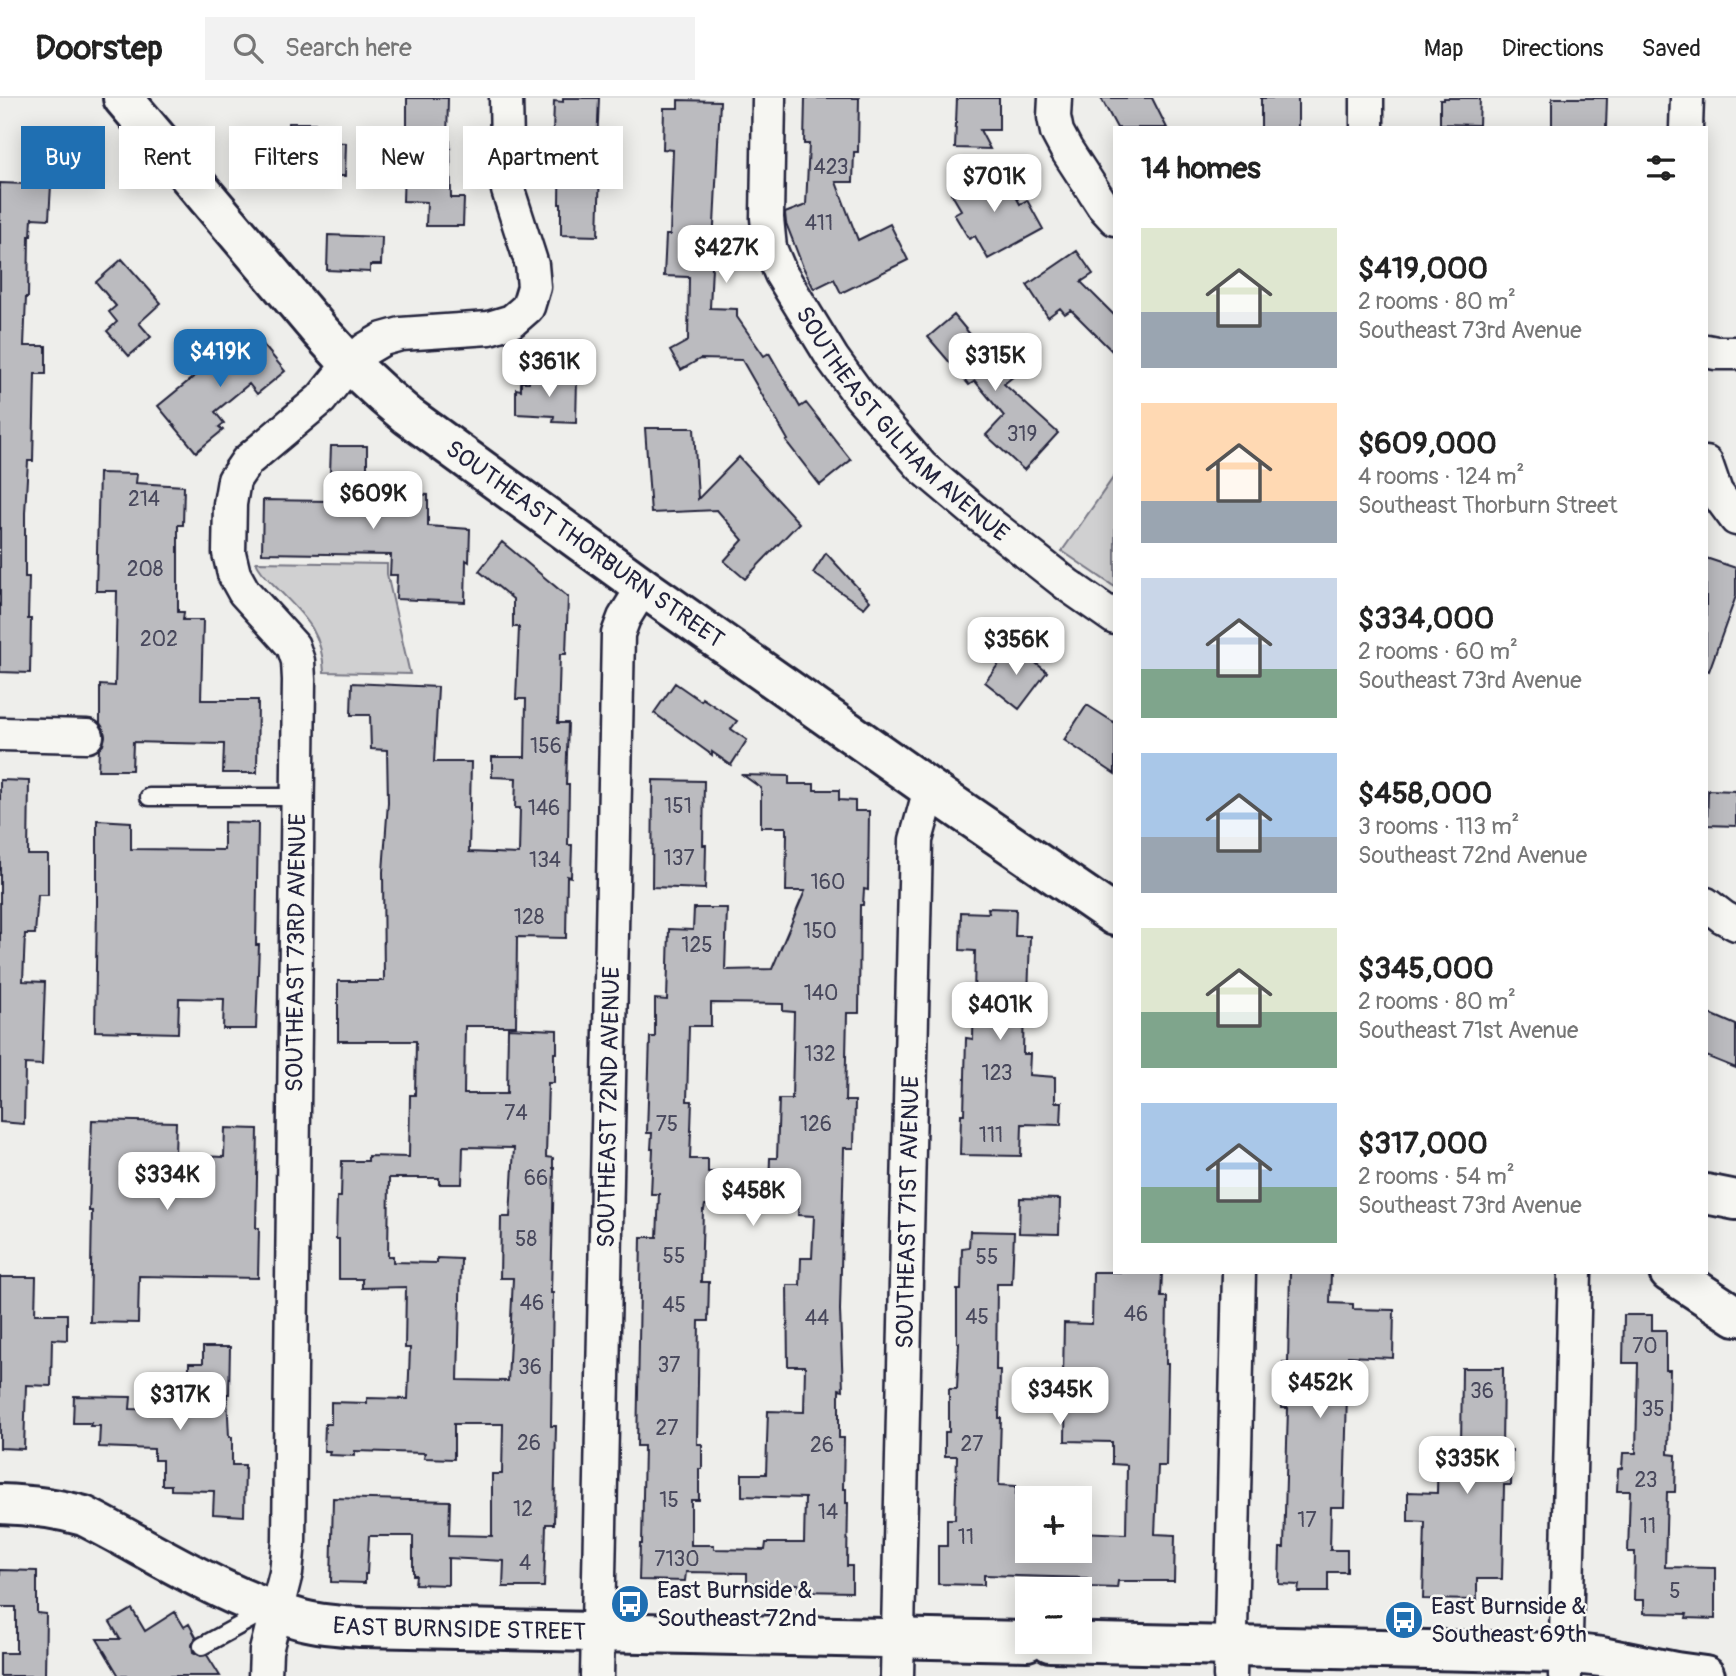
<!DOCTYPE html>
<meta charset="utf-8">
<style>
:root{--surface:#fff;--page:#f2f2f2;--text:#222;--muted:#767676;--line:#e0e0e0;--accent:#1f6fb2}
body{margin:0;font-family:Pangolin,sans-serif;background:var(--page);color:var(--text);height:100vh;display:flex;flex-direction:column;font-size:26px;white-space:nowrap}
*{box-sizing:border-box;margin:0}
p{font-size:23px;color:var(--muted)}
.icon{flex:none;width:38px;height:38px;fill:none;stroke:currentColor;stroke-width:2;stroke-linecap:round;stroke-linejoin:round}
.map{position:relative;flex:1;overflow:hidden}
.panel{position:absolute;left:1113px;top:28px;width:595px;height:1148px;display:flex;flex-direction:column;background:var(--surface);border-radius:0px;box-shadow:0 4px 18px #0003}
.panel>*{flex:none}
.banner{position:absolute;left:21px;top:28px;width:665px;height:63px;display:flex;gap:14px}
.controls{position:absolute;left:1015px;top:1388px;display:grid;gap:14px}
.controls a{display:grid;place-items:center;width:77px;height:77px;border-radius:0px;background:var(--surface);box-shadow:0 4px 18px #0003;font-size:35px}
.price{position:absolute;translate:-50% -60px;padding:0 16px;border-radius:14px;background:#fff;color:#222;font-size:23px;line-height:46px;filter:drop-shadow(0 2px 4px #0008)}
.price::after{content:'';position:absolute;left:50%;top:42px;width:21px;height:16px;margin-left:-10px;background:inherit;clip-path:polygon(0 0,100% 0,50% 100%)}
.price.selected{background:var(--accent);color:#fff}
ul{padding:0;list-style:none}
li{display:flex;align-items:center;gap:21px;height:175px;padding:0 28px}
li span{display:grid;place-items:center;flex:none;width:196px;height:140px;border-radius:0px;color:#555}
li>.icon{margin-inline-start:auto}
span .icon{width:84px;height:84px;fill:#fffc;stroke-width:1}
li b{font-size:30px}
h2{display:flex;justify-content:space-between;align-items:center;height:84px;padding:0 28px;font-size:30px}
.chip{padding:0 24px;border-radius:0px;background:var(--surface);box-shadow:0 4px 18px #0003;font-size:24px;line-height:63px}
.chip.selected{background:var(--accent);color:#fff}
header{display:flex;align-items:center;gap:42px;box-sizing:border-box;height:98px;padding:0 35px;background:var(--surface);border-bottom:2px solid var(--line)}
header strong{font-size:33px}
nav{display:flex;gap:38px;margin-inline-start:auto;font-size:24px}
.search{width:490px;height:63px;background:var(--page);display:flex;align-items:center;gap:18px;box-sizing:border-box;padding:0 24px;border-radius:0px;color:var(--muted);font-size:26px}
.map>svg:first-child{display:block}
.green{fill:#d0d0d1;stroke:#797986;stroke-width:2}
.building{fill:#bbbbbf;stroke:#22223b;stroke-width:2;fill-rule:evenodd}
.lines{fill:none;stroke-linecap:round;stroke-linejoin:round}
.service-casing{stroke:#22223b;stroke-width:21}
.minor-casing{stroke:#22223b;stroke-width:37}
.tertiary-casing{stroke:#22223b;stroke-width:44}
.secondary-casing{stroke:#22223b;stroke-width:44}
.service{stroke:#f6f6f2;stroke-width:16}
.minor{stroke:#f6f6f2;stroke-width:32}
.tertiary{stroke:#f6f6f2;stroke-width:38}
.secondary{stroke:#f6f6f2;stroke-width:38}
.labels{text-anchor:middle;stroke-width:5;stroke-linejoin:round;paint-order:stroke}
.number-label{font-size:21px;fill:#48485c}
.street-label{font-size:24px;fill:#22223b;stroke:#f6f6f2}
.poi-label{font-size:24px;fill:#22223b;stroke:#f6f6f2;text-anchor:start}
</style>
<header>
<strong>Doorstep</strong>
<div class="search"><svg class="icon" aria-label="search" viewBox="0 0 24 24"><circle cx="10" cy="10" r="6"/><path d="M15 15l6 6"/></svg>Search here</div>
<nav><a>Map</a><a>Directions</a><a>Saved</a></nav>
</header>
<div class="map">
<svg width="1736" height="1578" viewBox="0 0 1736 1578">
<rect width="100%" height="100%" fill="#eeeeeb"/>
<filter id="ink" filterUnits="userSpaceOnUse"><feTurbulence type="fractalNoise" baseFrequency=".0143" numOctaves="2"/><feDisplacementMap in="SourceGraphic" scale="14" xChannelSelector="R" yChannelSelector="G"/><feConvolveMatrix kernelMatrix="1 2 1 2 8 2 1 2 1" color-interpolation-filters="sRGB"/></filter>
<g filter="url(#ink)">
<path class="green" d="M1115,377V489L1062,453Z
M256,464L387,466V476L410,576L324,574C322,532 304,518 277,490C269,482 260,474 256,464Z"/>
<path class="building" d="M407,0H448L447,43H450L451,100H464L463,128H426L427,104L403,103L404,71L407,70Z
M563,0H599L596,70H600L598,138L561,137V106H559L560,36H553L554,3L563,4Z
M805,0H859L858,54H854L853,84H836L858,142L890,126L908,162L841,195L834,181L814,191L803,169L786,125L785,115L806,107L809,46H804Z
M957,0H999V32H980L990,51L955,50Z
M1101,0H1152L1167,30H1117Z
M1261,0H1298V30H1261Z
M1444,0H1480L1479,27L1440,26V2H1444Z
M1552,0H1607L1606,30H1552Z
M678,2L720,3L710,210L737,211V219L764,258L769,255L800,309L806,305L851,362L820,387L786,343L788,342L742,262L700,261L681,272L670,253L688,243L689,179L664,178L666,137H670L673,52L663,51L664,10H678Z
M288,25H315L320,38L324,39V44L346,45L345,78H338V82L276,80L277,41L287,42Z
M48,41L86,42V80L46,78Z
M1000,69L1020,106L1027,102L1043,131L988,161L975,138L969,141L954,116L961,112L951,95Z
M0,85L51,87L49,121L32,120L31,138H29L28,199H26L24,248H46V276H35L33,363H28L25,415V479H29L28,521H31L30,575L0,574Z
M328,137L382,139L381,167H370V174L327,172Z
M1077,153L1093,176L1081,184L1115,218V256L1071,212L1065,216L1060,210L1048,219L1027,187Z
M122,161L161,205L139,225L151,239L129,258L107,233L117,224L109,214L116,208L96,184Z
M954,217L984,253L990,247L1015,277L1004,286L1058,335L1024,372L986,337L1004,318L975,283L969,287L928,239Z
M251,232L285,273L257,296L249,286L215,314L224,325L219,329L223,332L196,354L158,308Z
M530,280L577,281L576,325L553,324L554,318L516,316V291L521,292V284H529Z
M645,330H694L698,401L739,359L799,425L745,481L724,463L743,442L717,412L651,415Z
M331,348H367V393L428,397V428L470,431L469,464L466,462L465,504L396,501L397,477H390L391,457L262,455L263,402L329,403Z
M99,375L137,376L136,385L184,388L183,427H178V514H184L183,522H203L201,602H258L257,675H223L224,646L170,645L133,644L132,672H98L99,651L103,647L105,638L103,630L100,625V587L115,588L117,493H96Z
M502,444L568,499L566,556H560L558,625H568L566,687H569L568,747H572L571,779L567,778L566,840L517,839L516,928H465L464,996H507L508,930L557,932V955H554V985H548L546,1059L553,1060V1070H554L551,1195H553L551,1328H556L554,1426H546L544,1489H503L504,1463L448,1460V1487L415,1486L416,1477H413V1438H369L367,1476H365V1485L331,1484L333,1400L450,1403L449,1437L492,1438V1376H502L503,1326H454V1361L424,1360L425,1355L355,1353V1358L329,1357L330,1353H324L325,1326H331V1304L367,1305V1300L408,1301L410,1250H405L406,1189L362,1190V1181H339V1141H336L337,1099H341L342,1063H368V1058L409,1059L410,997H415L416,943H338V883H384L383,774L388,704L387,652L371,651L370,617H351L352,585L438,589L434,664H471L469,754L519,756L520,710H515L516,680L492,679V659H525L526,601H516L519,529H513V501L479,473ZM463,1049L514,1050L510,1119H501L500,1180H513L508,1283L458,1282L461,1161L437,1160V1165L393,1164V1158H388L389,1080H439V1086H462Z
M826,455L870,503L864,510L813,475Z
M1706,460L1736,470V498L1709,573L1706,572Z
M1013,547L1047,574L1019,611L985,584Z
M675,585L701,603L702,600L737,623L731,631L747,642L731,667L712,654V657L654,615Z
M1087,607L1115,625V676L1064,642Z
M743,677L789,678V686H814V692H839V702L855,703V713H869L868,792L864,791L863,807H860L859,915H847L845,1003H855L854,1050H844L840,1212L843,1292L839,1291V1340H844L843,1391H846V1405H848L847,1468H852V1494L798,1493V1486L747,1485V1475L686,1474L685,1483L639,1482L640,1446H642L644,1348H637L641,1139H657L659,1096H651L653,1051H651L652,1035H647L650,939H655V901L667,902L669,831L693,832L694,810H727L725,872L772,871L805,793H786L787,736H786V729H761V690ZM711,905L783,906V913L794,914L792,1001H779L777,1060H770L769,1089H792V1098H799L798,1117L814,1118L812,1160H801L800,1187H787L788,1268H805L804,1314L768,1313L766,1376H742V1398L805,1400L804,1445H766L765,1452L714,1451V1447H691V1402H699V1371H702V1346H697L699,1223H708L709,1184H701L703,1112H704L705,1107L718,1108L719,1074H708V1061H690L692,1003H687L689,928H711Z
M0,682L29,683L28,757H48V797H38L35,836H25L23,883L45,884L42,967L25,966L24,1026L0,1024Z
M653,682L704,683L703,747H706L705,791L652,789Z
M1708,692L1736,693V728L1707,727Z
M97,722L131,724V751L224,752V724L258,725L256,847H259L256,931H223L224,901L179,900L178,935L95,933L97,806Z
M988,810L1016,811L1015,838H1030L1028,901H1024L1023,956H1030L1029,977L1055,979V1004H1062L1061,1027L1022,1026L1021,1058L960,1057L961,1016H964L966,940L973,941L975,853L960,852L961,814L989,815Z
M1706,914L1736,927V970L1706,958Z
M92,1022L176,1024L175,1057L224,1059L225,1030L258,1031L256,1130H259L258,1180L139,1178L138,1225L90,1224L92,1113H89Z
M1020,1100L1060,1101L1059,1136L1019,1135Z
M970,1133L1014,1134L1012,1186H997L996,1272H1000L999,1320H1001L999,1387L1016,1388L1015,1432L1027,1433V1452H1080V1434L1126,1436L1127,1367L1112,1366V1344L1065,1343L1066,1279H1063L1064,1225L1092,1226L1093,1174H1162L1161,1199H1167L1166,1266H1168L1167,1313L1166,1368H1158L1155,1436L1175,1437L1174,1483H1118L1117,1490L1086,1489L1087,1480L984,1477V1487L938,1486V1448H947V1421H955L957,1358H945V1334H949V1291H957L959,1245H957V1192H961L962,1150L969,1149Z
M1290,1174H1331L1330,1205L1353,1206V1211L1394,1212L1393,1260L1348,1258L1344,1409H1331L1330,1452H1347V1474H1328V1494H1298L1299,1487L1279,1486L1280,1450H1284L1288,1310H1282L1283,1264H1288Z
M0,1179H36L35,1216H67V1242L52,1241L51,1288L26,1287L24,1351L0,1350Z
M1624,1217H1652V1232H1666V1272H1670L1668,1356L1676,1357L1675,1394H1667L1665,1469L1715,1470V1521L1686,1520L1687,1516L1644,1515V1502H1634L1635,1454H1628L1630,1393H1617L1618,1371L1622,1370L1623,1355H1636L1638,1265H1623Z
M203,1249H230L229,1296H227L229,1339H232V1367H245L244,1418L213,1416L214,1393L171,1392V1387H162V1362H154V1351L99,1349L100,1328H90L91,1325H73L74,1298L131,1299L130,1311L179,1312V1277H189V1265H203Z
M1462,1270H1503L1502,1352H1512L1511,1387H1504L1502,1481H1477V1502L1423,1501L1425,1424L1408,1423V1394L1437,1395L1438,1351H1461Z
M0,1472L37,1473V1515L46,1516L45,1578H0V1555H16V1509H0Z
M132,1511L145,1533L175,1514L184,1529L189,1526L196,1539L192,1547L193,1554L201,1558L207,1557L220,1578H119L97,1541H120L110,1524Z"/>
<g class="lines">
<defs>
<path id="service" d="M149,699H298
M202,1548L264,1514"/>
<g id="minor">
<path id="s1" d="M769,0L767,120L770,150L781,176L833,261L860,298L922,369L980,418L1069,488L1115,520"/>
<path d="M1055,0L1054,19L1057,34L1066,51L1103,108L1115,121"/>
<path d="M1367,30V0"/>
<path d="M1686,30L1687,0"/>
<path d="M1706,253L1716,255H1736"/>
<path d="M1706,365L1716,394L1736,421"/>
<path d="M0,636L87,638"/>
<path d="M1706,806L1723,819L1736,826"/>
<path id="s2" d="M265,1578L266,1553L286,1475L289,1443L299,582L298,563L293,548L244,494L234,476L229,455L230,406L234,382L247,363L321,301L349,266L366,251L383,241L401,236L489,230L512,223L528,209L534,189L532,167L508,92L506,0"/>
<path id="s3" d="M597,1578L618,536L624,520L643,489"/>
<path id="s4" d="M897,1578L916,742L930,691"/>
<path d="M1230,1578L1239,1174"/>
<path d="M1565,1578L1575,1174"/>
</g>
<g id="tertiary">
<path d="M1706,1096L1736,1102"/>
<path id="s5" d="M0,1406C29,1407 56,1410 84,1418C155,1454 225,1501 303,1522C322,1527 342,1528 361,1529L1027,1543"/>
<path d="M1050,1544L1566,1555L1602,1559L1676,1574L1705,1578"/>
</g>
<g id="secondary">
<path id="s6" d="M123,0L320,233C347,264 376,292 408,318L643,489L930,691L1115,818"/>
<path d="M1669,1174L1736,1218"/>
</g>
</defs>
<use href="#service" class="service-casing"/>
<use href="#minor" class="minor-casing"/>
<use href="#tertiary" class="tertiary-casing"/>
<use href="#secondary" class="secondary-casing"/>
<use href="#service" class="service"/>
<use href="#minor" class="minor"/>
<use href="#tertiary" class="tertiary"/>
<use href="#secondary" class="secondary"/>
</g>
</g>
<defs>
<symbol id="bus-disc" viewBox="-11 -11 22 22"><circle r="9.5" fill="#1f6fb2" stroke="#f6f6f2"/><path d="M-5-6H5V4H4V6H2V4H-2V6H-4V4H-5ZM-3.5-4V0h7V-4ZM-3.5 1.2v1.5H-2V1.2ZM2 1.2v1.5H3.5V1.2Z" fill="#fff"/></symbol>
</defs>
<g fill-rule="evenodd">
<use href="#bus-disc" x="608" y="1484" width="44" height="44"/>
<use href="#bus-disc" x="1382" y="1500" width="44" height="44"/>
</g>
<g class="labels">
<g class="number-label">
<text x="831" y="76">423</text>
<text x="819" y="132">411</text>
<text x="1022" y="343">319</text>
<text x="144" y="408">214</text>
<text x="145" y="478">208</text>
<text x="159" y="548">202</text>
<text x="546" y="655">156</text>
<text x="678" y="715">151</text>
<text x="544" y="717">146</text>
<text x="679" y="767">137</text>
<text x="545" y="769">134</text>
<text x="828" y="791">160</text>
<text x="529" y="826">128</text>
<text x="820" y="840">150</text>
<text x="697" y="854">125</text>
<text x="821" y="902">140</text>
<text x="820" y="963">132</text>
<text x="997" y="982">123</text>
<text x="516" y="1022">74</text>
<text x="667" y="1033">75</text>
<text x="816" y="1033">126</text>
<text x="991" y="1044">111</text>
<text x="536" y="1087">66</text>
<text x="526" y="1148">58</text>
<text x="674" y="1165">55</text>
<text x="987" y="1166">55</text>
<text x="532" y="1212">46</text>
<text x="674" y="1214">45</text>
<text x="1136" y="1223">46</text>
<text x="977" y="1226">45</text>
<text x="817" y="1227">44</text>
<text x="1645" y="1255">70</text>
<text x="669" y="1274">37</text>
<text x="530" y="1276">36</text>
<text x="1482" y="1300">36</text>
<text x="1653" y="1318">35</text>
<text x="667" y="1337">27</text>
<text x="529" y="1352">26</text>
<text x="972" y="1353">27</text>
<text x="822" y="1354">26</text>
<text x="1646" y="1389">23</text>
<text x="669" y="1409">15</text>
<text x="523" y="1418">12</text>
<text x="828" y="1421">14</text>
<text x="1307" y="1429">17</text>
<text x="1648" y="1435">11</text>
<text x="966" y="1446">11</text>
<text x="677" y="1468">7130</text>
<text x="525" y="1472">4</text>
<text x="1675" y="1500">5</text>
</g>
<g class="street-label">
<text dy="8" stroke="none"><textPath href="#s1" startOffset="373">SOUTHEAST GILHAM AVENUE</textPath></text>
<text dy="8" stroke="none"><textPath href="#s6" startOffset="646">SOUTHEAST THORBURN STREET</textPath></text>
<text dy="8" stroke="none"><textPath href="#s2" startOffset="726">SOUTHEAST 73RD AVENUE</textPath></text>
<text dy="8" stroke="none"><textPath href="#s3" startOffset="569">SOUTHEAST 72ND AVENUE</textPath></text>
<text dy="8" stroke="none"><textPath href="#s4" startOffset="464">SOUTHEAST 71ST AVENUE</textPath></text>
<text dy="8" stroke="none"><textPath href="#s5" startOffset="485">EAST BURNSIDE STREET</textPath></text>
</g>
<g class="poi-label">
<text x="657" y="1500">East Burnside &amp;<tspan x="657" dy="28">Southeast 72nd</tspan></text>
<text x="1431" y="1516">East Burnside &amp;<tspan x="1431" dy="28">Southeast 69th</tspan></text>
</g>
</g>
</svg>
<div class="controls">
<a>+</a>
<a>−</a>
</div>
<b class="price" style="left:994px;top:116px">$701K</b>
<b class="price" style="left:726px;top:187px">$427K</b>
<b class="price selected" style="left:220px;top:291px">$419K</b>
<b class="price" style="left:995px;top:295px">$315K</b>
<b class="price" style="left:549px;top:301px">$361K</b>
<b class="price" style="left:373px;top:433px">$609K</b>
<b class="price" style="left:1016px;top:579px">$356K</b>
<b class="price" style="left:1000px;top:944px">$401K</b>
<b class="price" style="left:167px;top:1114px">$334K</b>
<b class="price" style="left:753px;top:1130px">$458K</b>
<b class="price" style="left:1320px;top:1322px">$452K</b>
<b class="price" style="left:1060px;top:1329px">$345K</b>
<b class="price" style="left:180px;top:1334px">$317K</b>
<b class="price" style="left:1467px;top:1398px">$335K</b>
<div class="banner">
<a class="chip selected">Buy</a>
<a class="chip">Rent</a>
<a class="chip">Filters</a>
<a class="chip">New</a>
<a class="chip">Apartment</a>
</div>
<section class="panel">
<h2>14 homes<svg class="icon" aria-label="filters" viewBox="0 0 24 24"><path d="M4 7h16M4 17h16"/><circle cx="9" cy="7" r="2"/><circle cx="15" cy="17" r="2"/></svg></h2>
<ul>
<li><span style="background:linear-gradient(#dfe7d0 60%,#9aa5b1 0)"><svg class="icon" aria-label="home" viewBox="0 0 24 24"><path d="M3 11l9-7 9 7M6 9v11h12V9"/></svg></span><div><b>$419,000</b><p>2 rooms · 80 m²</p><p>Southeast 73rd Avenue</p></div></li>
<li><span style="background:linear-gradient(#ffd9b3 70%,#9aa5b1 0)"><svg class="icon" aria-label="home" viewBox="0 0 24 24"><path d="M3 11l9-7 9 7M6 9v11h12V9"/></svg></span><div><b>$609,000</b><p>4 rooms · 124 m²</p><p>Southeast Thorburn Street</p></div></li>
<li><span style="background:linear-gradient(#c9d6e8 65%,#7fa58c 0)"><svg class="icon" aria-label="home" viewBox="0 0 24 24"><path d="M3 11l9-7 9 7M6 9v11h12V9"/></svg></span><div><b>$334,000</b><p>2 rooms · 60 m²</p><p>Southeast 73rd Avenue</p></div></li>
<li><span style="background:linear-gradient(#a9c7e8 60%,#9aa5b1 0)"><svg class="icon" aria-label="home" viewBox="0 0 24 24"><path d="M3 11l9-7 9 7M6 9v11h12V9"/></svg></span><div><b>$458,000</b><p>3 rooms · 113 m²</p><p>Southeast 72nd Avenue</p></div></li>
<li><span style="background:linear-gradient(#dfe7d0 60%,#7fa58c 0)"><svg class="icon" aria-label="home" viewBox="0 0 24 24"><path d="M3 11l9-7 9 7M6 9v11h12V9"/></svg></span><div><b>$345,000</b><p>2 rooms · 80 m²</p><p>Southeast 71st Avenue</p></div></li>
<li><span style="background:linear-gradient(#a9c7e8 60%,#7fa58c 0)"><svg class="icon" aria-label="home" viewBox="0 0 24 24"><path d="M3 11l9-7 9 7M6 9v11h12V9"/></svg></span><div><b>$317,000</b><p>2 rooms · 54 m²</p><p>Southeast 73rd Avenue</p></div></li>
</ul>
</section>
</div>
